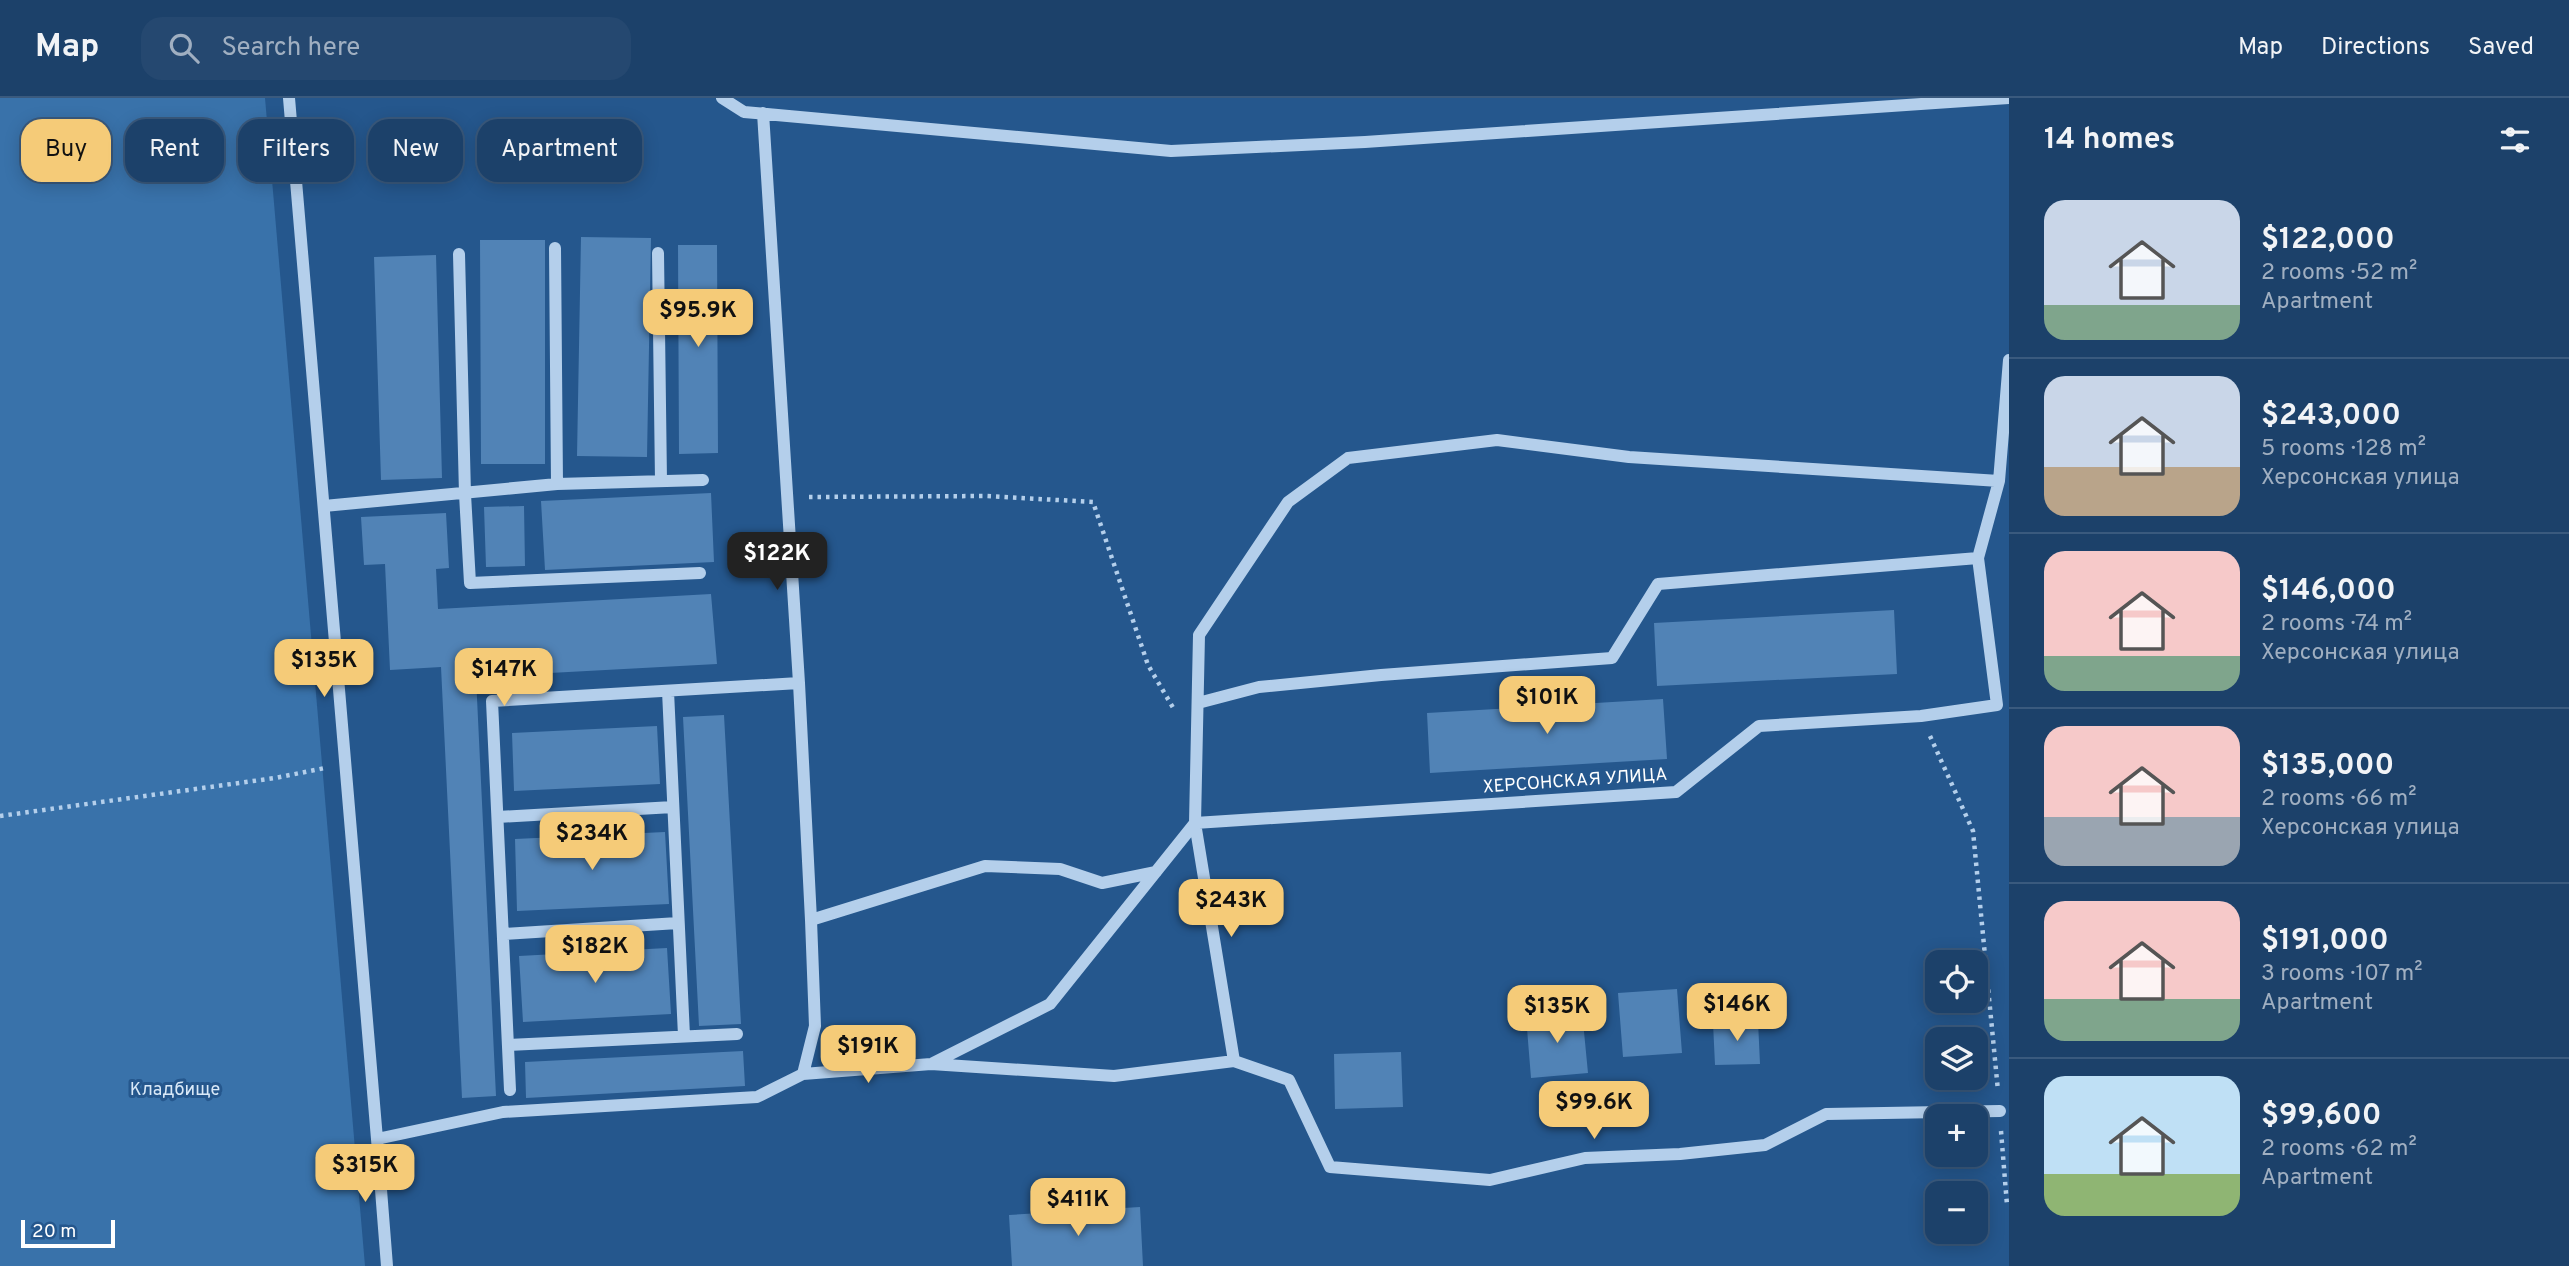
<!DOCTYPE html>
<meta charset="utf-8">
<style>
:root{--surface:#1c416a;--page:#254870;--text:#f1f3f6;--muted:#a0afc1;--line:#3a5a7e;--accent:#f5cb78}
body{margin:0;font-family:Overpass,sans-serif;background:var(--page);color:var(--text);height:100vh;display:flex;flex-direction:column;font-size:26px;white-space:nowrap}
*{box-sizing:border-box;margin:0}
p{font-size:23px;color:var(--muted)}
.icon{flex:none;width:38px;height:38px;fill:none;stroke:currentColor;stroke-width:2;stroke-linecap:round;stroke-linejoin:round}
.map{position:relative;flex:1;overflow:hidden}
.sheet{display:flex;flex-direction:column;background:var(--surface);width:560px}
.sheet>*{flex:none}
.guide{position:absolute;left:21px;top:21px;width:665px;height:63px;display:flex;gap:14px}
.tools{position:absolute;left:1925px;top:852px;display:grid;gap:14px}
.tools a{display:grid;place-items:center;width:63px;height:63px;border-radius:14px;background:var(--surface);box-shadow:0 4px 18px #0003,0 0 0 2px var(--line);font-size:35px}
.scale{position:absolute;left:21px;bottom:18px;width:94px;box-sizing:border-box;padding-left:7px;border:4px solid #fff;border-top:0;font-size:19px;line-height:24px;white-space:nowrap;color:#fff;-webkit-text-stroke:5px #25578d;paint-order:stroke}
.price{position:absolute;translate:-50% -60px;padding:0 16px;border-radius:14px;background:var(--accent);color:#111;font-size:23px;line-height:46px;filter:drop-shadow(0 2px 4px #0008)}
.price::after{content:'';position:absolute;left:50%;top:42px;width:21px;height:16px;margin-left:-10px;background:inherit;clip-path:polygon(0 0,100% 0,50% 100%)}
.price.active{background:#222;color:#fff}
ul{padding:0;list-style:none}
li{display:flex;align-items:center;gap:21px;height:175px;padding:0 35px}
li+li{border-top:2px solid var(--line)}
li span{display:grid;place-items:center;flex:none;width:196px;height:140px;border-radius:21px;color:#555}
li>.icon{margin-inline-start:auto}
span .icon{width:84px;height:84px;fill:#fffc;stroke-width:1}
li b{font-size:30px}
h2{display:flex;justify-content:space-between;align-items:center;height:84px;padding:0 35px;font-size:30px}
.tag{padding:0 24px;border-radius:21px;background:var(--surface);box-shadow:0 4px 18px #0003,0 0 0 2px var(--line);font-size:24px;line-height:63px}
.tag.active{background:var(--accent);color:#111}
header{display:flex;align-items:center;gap:42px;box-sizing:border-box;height:98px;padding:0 35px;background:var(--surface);border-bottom:2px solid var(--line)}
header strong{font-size:33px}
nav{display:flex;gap:38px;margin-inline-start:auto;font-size:24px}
.search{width:490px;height:63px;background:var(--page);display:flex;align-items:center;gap:18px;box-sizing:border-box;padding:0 24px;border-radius:21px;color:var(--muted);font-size:26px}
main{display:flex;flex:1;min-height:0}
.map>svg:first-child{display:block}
.green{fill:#3972aa}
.building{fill:#5183b6}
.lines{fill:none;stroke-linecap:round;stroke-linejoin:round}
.path{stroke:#b4cfeb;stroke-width:4.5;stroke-dasharray:3.5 5;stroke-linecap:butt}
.minor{stroke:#b4cfeb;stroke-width:12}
.labels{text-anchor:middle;stroke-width:6;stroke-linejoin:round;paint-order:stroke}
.street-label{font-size:18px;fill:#fff;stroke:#25578d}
.park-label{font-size:18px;fill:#d9e9f8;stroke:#25578d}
</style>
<header>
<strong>Map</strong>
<div class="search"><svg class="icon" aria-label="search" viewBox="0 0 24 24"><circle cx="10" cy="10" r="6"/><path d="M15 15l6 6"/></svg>Search here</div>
<nav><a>Map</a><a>Directions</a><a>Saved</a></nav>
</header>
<main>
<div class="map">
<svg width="2009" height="1168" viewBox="0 0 2009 1168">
<rect width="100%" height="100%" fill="#25578d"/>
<path class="green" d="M0,0H265L365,1168H0Z"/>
<path class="building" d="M581,139L651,140L647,359L577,358Z
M480,142H545V366H481Z
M678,147H717L718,355L679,356Z
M436,157L442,380L381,382L374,159Z
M711,395L714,464L545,472L541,403Z
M524,408L525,468L486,469L484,409Z
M446,415L449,470L436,471L438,511L711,496L717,566L476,579L496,998L462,1000L441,569L390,572L385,466L364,467L361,419Z
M1894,512L1897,576L1657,588L1654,525Z
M1663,601L1667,661L1430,675L1427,615Z
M724,617L741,926L699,928L683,619Z
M657,628L660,686L514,693L512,635Z
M665,734L669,806L517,813L515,741Z
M667,850L671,916L523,924L519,858Z
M1677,891L1682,955L1623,959L1618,895Z
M1582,913L1588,975L1531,980L1526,918Z
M1758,923L1760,966L1715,967L1713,925Z
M743,953L745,988L526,1000L525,964Z
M1401,954L1403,1009L1335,1011L1334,956Z
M1140,1109L1143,1168H1012L1009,1117Z"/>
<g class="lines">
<path class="path" d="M809,399L986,398L1093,404L1148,567L1175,613
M1930,638L1973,733L1998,993
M0,718L275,680L325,670
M2001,1033L2007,1107L2009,1108"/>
<path class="minor" d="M289,0L377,1041L503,1014L757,999L803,976L931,966L1114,978L1234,963L1289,982L1330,1069L1490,1082L1585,1060L1680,1056L1765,1047L1826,1016L2000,1013
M722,0L744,14L1171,53L1365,44L2009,0
M763,15L799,585L811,822L815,928L803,976
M555,150L557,386
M658,155L661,383
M459,156L465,396L470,485L700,475
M324,408L557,386L703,382
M668,593L684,938
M1198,605L1259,589L1381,577L1612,560L1658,486L1978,460
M498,719L673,709
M1195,725L1676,694L1759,628L1921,618L1997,607L1978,460L1999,383L2009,262
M811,822L985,768L1060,771L1102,785L1156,774
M503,836L678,825
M508,947L737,936
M1234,963L1195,725L1199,537L1288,404L1348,360L1497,342L1629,359L1999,383
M933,965L1050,906L1195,725
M510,992L492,603L799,585
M377,1041L387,1168"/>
</g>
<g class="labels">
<g class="street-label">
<text transform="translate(1575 682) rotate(-4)" y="6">ХЕРСОНСКАЯ УЛИЦА</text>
</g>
<g class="park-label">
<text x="175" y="997">Кладбище</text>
</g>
</g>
</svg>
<div class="tools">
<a><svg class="icon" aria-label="locate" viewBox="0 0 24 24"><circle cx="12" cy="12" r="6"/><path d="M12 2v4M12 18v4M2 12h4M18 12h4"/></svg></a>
<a><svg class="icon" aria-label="layers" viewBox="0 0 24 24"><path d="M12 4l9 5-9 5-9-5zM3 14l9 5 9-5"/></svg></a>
<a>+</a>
<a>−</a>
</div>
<div class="scale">20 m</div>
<b class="price" style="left:698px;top:251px">$95.9K</b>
<b class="price active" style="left:777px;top:494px">$122K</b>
<b class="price" style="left:324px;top:601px">$135K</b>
<b class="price" style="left:504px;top:610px">$147K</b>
<b class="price" style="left:1547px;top:638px">$101K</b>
<b class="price" style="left:592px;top:774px">$234K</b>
<b class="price" style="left:1231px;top:841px">$243K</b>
<b class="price" style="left:595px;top:887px">$182K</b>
<b class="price" style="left:1737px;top:945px">$146K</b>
<b class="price" style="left:1557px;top:947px">$135K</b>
<b class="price" style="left:868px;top:987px">$191K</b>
<b class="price" style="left:1594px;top:1043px">$99.6K</b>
<b class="price" style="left:365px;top:1106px">$315K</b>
<b class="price" style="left:1078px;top:1140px">$411K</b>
<div class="guide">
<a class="tag active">Buy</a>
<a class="tag">Rent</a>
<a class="tag">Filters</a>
<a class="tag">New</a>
<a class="tag">Apartment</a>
</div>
</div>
<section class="sheet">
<h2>14 homes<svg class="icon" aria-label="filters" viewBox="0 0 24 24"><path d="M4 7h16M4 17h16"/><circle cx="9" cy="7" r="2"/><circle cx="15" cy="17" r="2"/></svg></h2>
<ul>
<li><span style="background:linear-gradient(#c9d6e8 75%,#7fa58c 0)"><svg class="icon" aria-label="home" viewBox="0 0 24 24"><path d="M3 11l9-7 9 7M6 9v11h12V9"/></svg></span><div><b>$122,000</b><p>2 rooms · 52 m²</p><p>Apartment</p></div></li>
<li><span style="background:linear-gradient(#c9d6e8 65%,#b9a48a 0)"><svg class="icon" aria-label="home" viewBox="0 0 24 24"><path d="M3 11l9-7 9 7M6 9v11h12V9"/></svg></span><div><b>$243,000</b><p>5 rooms · 128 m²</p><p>Херсонская улица</p></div></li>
<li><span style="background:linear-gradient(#f6c9c9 75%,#7fa58c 0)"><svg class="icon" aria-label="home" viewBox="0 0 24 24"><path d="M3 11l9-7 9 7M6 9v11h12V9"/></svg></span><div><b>$146,000</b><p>2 rooms · 74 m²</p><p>Херсонская улица</p></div></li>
<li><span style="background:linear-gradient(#f6c9c9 65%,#9aa5b1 0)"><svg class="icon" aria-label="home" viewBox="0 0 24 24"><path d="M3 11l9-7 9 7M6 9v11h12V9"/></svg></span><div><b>$135,000</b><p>2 rooms · 66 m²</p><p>Херсонская улица</p></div></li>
<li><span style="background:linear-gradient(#f6c9c9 70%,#7fa58c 0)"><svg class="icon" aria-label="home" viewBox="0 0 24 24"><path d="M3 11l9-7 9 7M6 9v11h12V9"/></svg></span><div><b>$191,000</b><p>3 rooms · 107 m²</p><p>Apartment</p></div></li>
<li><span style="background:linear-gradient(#bfe0f5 70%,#8fb573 0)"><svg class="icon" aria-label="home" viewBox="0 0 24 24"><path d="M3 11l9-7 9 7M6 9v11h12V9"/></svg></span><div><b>$99,600</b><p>2 rooms · 62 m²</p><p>Apartment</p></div></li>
</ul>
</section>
</main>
